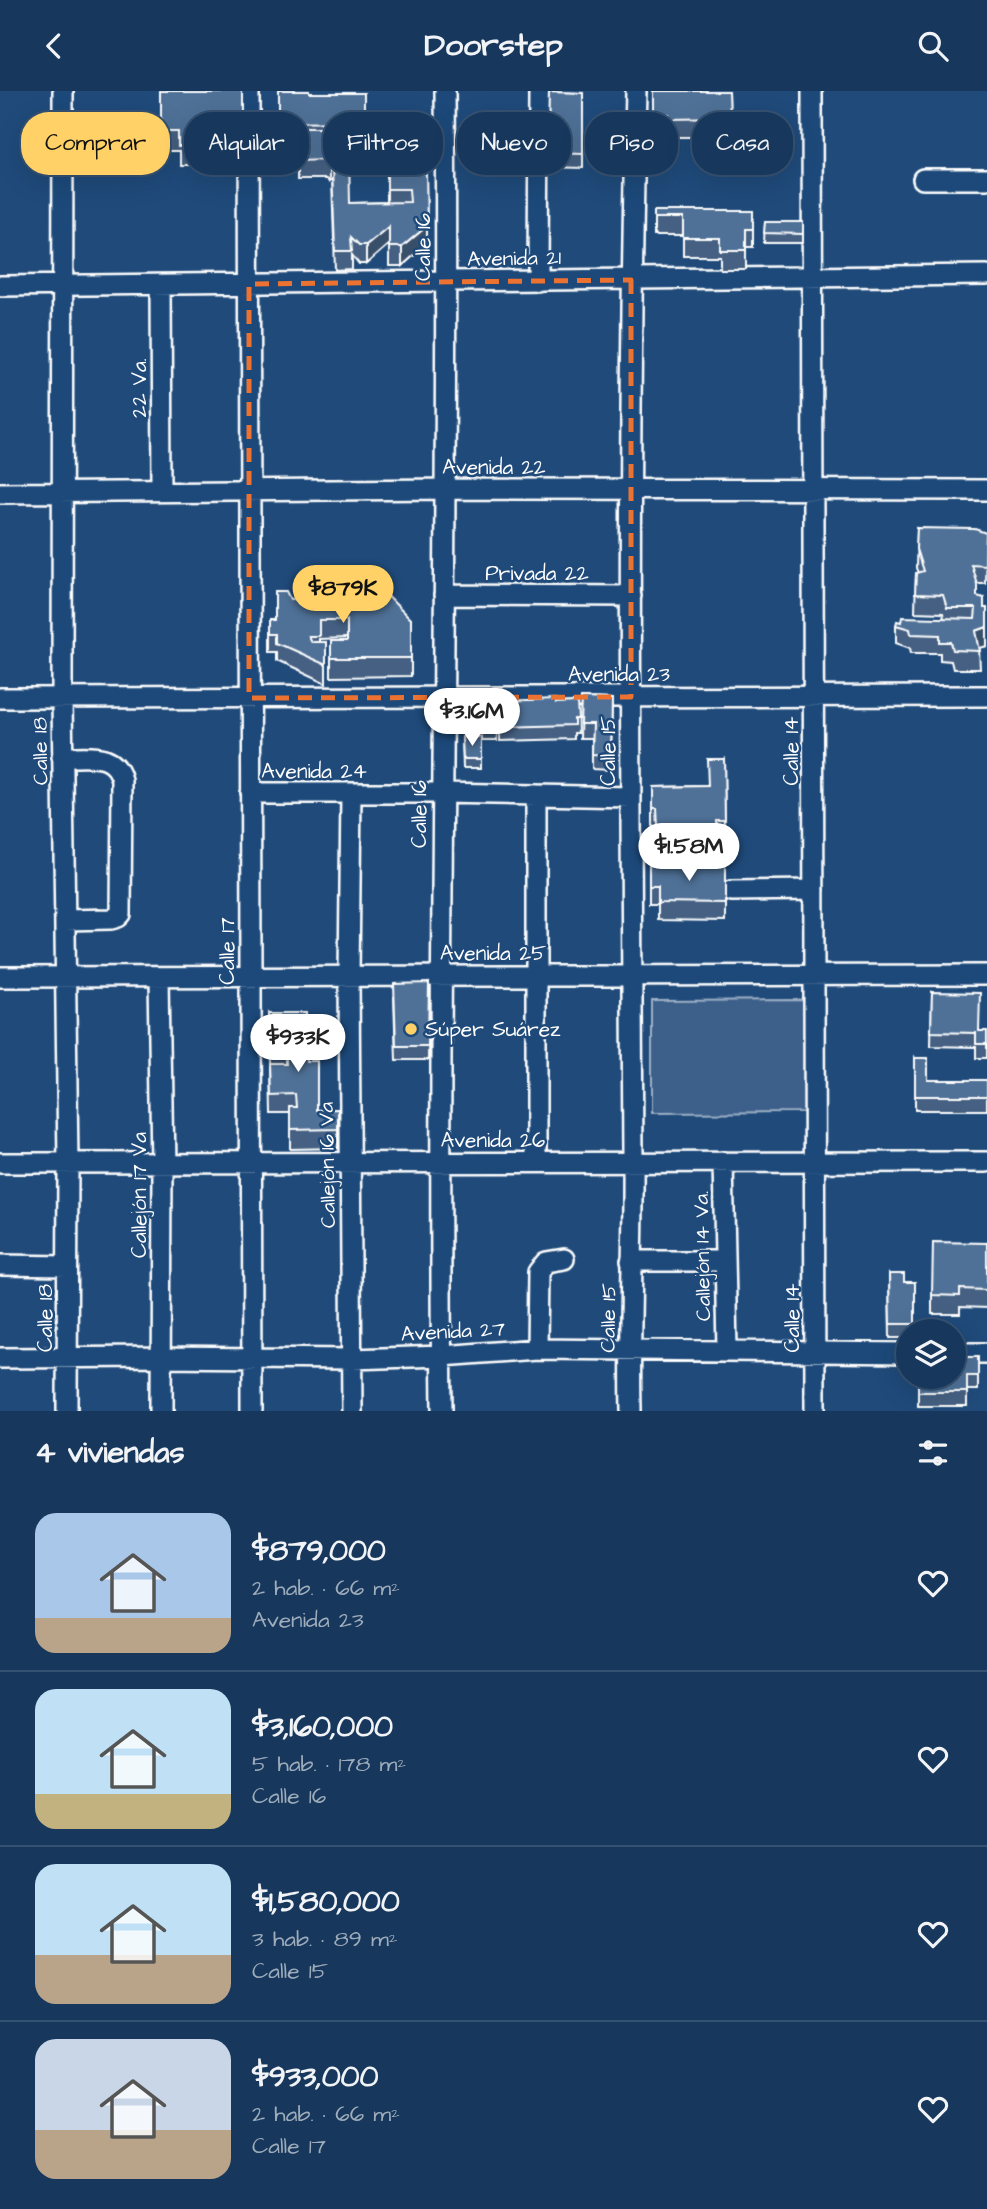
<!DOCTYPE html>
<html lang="es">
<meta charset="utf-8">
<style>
:root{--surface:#17385c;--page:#203f62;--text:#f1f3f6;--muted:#9eacbb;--line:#365272;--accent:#ffd166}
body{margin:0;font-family:"Architects Daughter",sans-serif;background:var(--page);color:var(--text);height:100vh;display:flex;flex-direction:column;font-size:26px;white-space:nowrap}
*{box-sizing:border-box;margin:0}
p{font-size:23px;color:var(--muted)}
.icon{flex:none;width:38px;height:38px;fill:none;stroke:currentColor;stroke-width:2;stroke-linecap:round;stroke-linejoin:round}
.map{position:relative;height:1320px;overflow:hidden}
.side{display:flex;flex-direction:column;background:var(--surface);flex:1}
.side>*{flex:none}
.banner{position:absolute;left:21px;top:21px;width:945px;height:63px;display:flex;gap:14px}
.tools{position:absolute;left:896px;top:1228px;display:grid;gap:14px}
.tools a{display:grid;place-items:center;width:70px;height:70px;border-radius:50%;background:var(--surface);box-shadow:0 7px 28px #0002,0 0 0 2px var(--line);font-size:35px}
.price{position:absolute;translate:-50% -60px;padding:0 16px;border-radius:24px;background:#fff;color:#222;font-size:23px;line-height:46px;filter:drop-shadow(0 2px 4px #0008)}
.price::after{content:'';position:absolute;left:50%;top:42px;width:21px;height:16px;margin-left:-10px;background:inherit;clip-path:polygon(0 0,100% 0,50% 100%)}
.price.active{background:var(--accent);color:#111}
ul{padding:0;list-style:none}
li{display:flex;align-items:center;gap:21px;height:175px;padding:0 35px}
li+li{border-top:2px solid var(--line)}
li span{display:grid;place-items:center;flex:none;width:196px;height:140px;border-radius:21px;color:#555}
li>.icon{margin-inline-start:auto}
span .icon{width:84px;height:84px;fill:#fffc;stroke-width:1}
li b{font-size:30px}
h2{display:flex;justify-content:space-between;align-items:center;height:84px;padding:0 35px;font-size:30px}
.pill{padding:0 24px;border-radius:28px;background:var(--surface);box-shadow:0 7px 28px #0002,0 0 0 2px var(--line);font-size:24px;line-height:63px}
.pill.active{background:var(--accent);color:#111}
header{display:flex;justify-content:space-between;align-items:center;height:91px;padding:0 35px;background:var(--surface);font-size:32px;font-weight:800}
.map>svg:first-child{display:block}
.green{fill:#3c618b;stroke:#9eb0c5;stroke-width:2}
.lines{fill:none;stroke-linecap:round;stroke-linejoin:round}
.minor-casing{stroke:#fff;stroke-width:24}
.minor{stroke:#1f4a7a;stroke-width:19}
.wall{fill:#456182;stroke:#fff;stroke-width:2}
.shaded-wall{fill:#384f6a;stroke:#fff;stroke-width:2}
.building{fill:#507197;stroke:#fff;stroke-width:2}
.marked{fill:none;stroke:#eb7230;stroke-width:5;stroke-dasharray:14 9;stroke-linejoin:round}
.poi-dot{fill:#ffd166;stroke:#1f4a7a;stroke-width:2.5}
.labels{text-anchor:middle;stroke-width:5;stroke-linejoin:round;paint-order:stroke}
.street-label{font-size:21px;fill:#fff;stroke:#1f4a7a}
.poi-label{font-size:21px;fill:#fff;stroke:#1f4a7a;text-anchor:start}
</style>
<header><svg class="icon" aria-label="back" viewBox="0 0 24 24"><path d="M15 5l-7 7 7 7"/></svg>Doorstep<svg class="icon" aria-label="search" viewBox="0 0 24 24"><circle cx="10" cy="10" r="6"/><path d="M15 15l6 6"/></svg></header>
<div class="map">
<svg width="987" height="1320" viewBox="0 0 987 1320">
<rect width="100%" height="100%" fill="#1f4a7a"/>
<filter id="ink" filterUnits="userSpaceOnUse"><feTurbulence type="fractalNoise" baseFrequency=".0143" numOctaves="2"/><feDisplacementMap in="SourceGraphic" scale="14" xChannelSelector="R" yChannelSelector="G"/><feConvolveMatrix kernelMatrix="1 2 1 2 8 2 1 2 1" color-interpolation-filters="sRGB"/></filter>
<g filter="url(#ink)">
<path class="green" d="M805,909L806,1021L652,1022V910Z"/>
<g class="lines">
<defs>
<path id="minor" d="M63,0L62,607L68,1072L67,1320
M249,0L252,1320
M812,0L815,1320
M923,88H987
M538,190L539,0
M161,194L162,400
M0,195L987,184
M0,402L445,398L987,399
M444,504L631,505
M0,607L987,605
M62,666C88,667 115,659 122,689L121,823L118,826L111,828L65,829
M250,702H441L631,706
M351,702L349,885L352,1320
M536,704V1071
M731,800L814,799
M0,886L987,884
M159,887L162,1073L161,1320
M723,1071L727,1258
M0,1072L987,1071
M631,1170H725
M0,1174L67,1175
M537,1258L538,1181L546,1171L564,1168
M954,1262H987
M0,1267L160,1266L352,1268L442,1265L537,1258L908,1262
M442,1320C437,880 449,440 445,0
M631,1320C629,1236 634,1152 633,1068C631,712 627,356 636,0"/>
</defs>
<use href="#minor" class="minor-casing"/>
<use href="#minor" class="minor"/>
</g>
<path class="wall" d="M161,0H243V51H236V73H179V59H161Z
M278,0L309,2H364V49H331V64L350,112L387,111V82H426L427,153L402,175H389V153L366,173H359L352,164V178L335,179L332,89L329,91L326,88H298V50H278Z
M653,0H729L730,46H668V42H653Z
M549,1L583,2V77L548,76Z
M654,120H753V156H746V178H720V165H683V145H654Z
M765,131H803V152H764Z
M917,437L986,460L985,492H977V505L984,517H987V555L979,557L980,578H953L951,570L940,569V562H911L910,557L896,552V534L901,531L944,527L943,522L915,521L916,482H918L916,477Z
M333,497L347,501L353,509L411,529V585L331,586V550H347V547L319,548V551H326V593L277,570V561H270V529H275L290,509L319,508Z
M581,607L612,608L611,679L592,678V647H580Z
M500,610L556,612L577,611L578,642H574V648L500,650Z
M496,613L497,650H481V677H463L462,646H479L478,614Z
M724,668L725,749H717V754H658L657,737H653V696L707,695Z
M649,773L725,774V830L658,829V813H649Z
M429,892L428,969H396L394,906Z
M932,901L979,940H987V967H976V956L931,955Z
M269,922L306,970L317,1019L338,1018V1057L290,1058V1023H271Z
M915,967L928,989H987V1019H915Z
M987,1152V1217L960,1216V1223H932V1204Z
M889,1183L904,1191H915V1241H908V1247H890Z
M978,1266V1299H967V1315H918V1286Z"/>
<path class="shaded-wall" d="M334,68V87L329,91V73Z
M389,135V153L366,173V154Z
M427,135V153L402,175V156Z
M987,536V555L976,558V540Z"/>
<path class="building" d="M161,0H243V32H236V54H179V40H161Z
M278,0H309V2H364V31L278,32Z
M653,0H729L730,27L668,28V23H653Z
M549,1L583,2V63L548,62Z
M298,37H331V64L349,63L350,112L410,111L409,98H387V82H426L427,135L402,156H389V135L366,154H359L351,146L352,160H335L332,76H335L334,68L329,73L326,69L298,70Z
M654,120H753V138H746V159H720V147H683V127H654Z
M765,131H803V143L764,142Z
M917,437L975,438L986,442L985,474L971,473L977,493V505L984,507V517H987V536L976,540L980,560L953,559L951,551H940V544L911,543L910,538L896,534L897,530L901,531L902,526L975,528L976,517H947L943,504L915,503L916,482L923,480L916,458Z
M324,493L333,497L347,494V501L353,503V509H369L378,495L411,529V567H331V550H347V529H319V545H308L311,551H326V574L277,552V543H270V529H275V501H286L290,509L319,508Z
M581,607L612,608L611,665L592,664L593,633H580Z
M556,608V612L577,611L578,628H574V634L500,636V610Z
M496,613L497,640L479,641L478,614Z
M462,646H481V668H463Z
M707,668H724L725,730H717V735L658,736L657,718H653V696L708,695Z
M649,773L725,774V812L658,811V795H649Z
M429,892L428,955H396L394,893Z
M932,901L980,902L979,940H987V953H976V942L931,941Z
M269,922H305L306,970H317V1019L338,1018V1038L290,1039V1017H297L296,1004L271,1005L270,973H287V957H270Z
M915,967H928V989H987V1005H915Z
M933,1151L987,1152V1199L960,1198V1205L932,1204Z
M889,1183H904V1191H915V1233H890Z
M956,1266H978V1285H967V1301H918V1286H954V1269H956Z"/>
</g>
<path class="marked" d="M631,189V606L249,607V193Z"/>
<circle class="poi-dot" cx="411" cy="938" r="7"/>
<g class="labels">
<g class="street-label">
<text transform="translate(423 156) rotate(-90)" y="7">Calle 16</text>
<text transform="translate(514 167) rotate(-1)" y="7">Avenida 21</text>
<text transform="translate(139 297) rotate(-90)" y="7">22 Va.</text>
<text x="494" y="383">Avenida 22</text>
<text x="537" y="489">Privada 22</text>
<text x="619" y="590">Avenida 23</text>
<text transform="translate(40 660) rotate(-91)" y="7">Calle 18</text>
<text transform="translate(608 660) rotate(-90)" y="7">Calle 15</text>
<text transform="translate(791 660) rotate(-90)" y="7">Calle 14</text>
<text x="314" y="687">Avenida 24</text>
<text transform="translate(419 723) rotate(-90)" y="7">Calle 16</text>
<text transform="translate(227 860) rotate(-90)" y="7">Calle 17</text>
<text x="493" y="869">Avenida 25</text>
<text x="493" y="1056">Avenida 26</text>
<text transform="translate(327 1074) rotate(-91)" y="7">Callejón 16 Va</text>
<text transform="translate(139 1104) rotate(-90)" y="7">Callejón 17 Va</text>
<text transform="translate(702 1165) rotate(-91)" y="7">Callejón 14 Va.</text>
<text transform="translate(45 1227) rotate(-90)" y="7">Calle 18</text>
<text transform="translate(608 1227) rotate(-89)" y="7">Calle 15</text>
<text transform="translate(792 1227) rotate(-90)" y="7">Calle 14</text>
<text transform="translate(453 1240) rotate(-3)" y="7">Avenida 27</text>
</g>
<g class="poi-label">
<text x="425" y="945">Súper Suárez</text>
</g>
</g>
</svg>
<div class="tools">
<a><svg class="icon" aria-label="layers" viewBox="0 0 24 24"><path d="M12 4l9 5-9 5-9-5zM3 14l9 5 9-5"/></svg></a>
</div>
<b class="price active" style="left:343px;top:534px">$879K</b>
<b class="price" style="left:472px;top:657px">$3.16M</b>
<b class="price" style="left:689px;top:792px">$1.58M</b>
<b class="price" style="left:298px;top:983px">$933K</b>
<div class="banner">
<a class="pill active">Comprar</a>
<a class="pill">Alquilar</a>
<a class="pill">Filtros</a>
<a class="pill">Nuevo</a>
<a class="pill">Piso</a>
<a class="pill">Casa</a>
</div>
</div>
<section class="side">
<h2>4 viviendas<svg class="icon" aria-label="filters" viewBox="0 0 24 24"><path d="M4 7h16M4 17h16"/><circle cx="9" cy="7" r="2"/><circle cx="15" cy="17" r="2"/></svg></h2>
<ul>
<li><span style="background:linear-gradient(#a9c7e8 75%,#b9a48a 0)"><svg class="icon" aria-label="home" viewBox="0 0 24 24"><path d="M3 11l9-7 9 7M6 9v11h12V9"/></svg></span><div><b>$879,000</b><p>2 hab. · 66 m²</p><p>Avenida 23</p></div><svg class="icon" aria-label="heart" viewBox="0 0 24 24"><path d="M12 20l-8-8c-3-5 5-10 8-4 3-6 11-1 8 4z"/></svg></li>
<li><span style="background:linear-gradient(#bfe0f5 75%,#c2b280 0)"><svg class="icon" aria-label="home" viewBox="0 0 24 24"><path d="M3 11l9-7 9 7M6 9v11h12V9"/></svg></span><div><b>$3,160,000</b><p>5 hab. · 178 m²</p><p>Calle 16</p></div><svg class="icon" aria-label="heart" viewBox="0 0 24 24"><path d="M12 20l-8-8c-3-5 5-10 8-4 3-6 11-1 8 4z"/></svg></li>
<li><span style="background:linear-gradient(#bfe0f5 65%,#b9a48a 0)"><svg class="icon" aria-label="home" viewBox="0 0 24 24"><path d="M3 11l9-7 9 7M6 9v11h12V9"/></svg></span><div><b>$1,580,000</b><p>3 hab. · 89 m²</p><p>Calle 15</p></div><svg class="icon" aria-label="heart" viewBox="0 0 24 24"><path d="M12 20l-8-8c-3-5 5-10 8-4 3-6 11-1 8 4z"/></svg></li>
<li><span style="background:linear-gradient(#c9d6e8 65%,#b9a48a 0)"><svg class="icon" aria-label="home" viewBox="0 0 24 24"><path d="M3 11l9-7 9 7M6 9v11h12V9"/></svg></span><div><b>$933,000</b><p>2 hab. · 66 m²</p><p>Calle 17</p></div><svg class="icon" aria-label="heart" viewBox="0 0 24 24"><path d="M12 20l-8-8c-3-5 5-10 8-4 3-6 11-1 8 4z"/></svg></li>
</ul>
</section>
